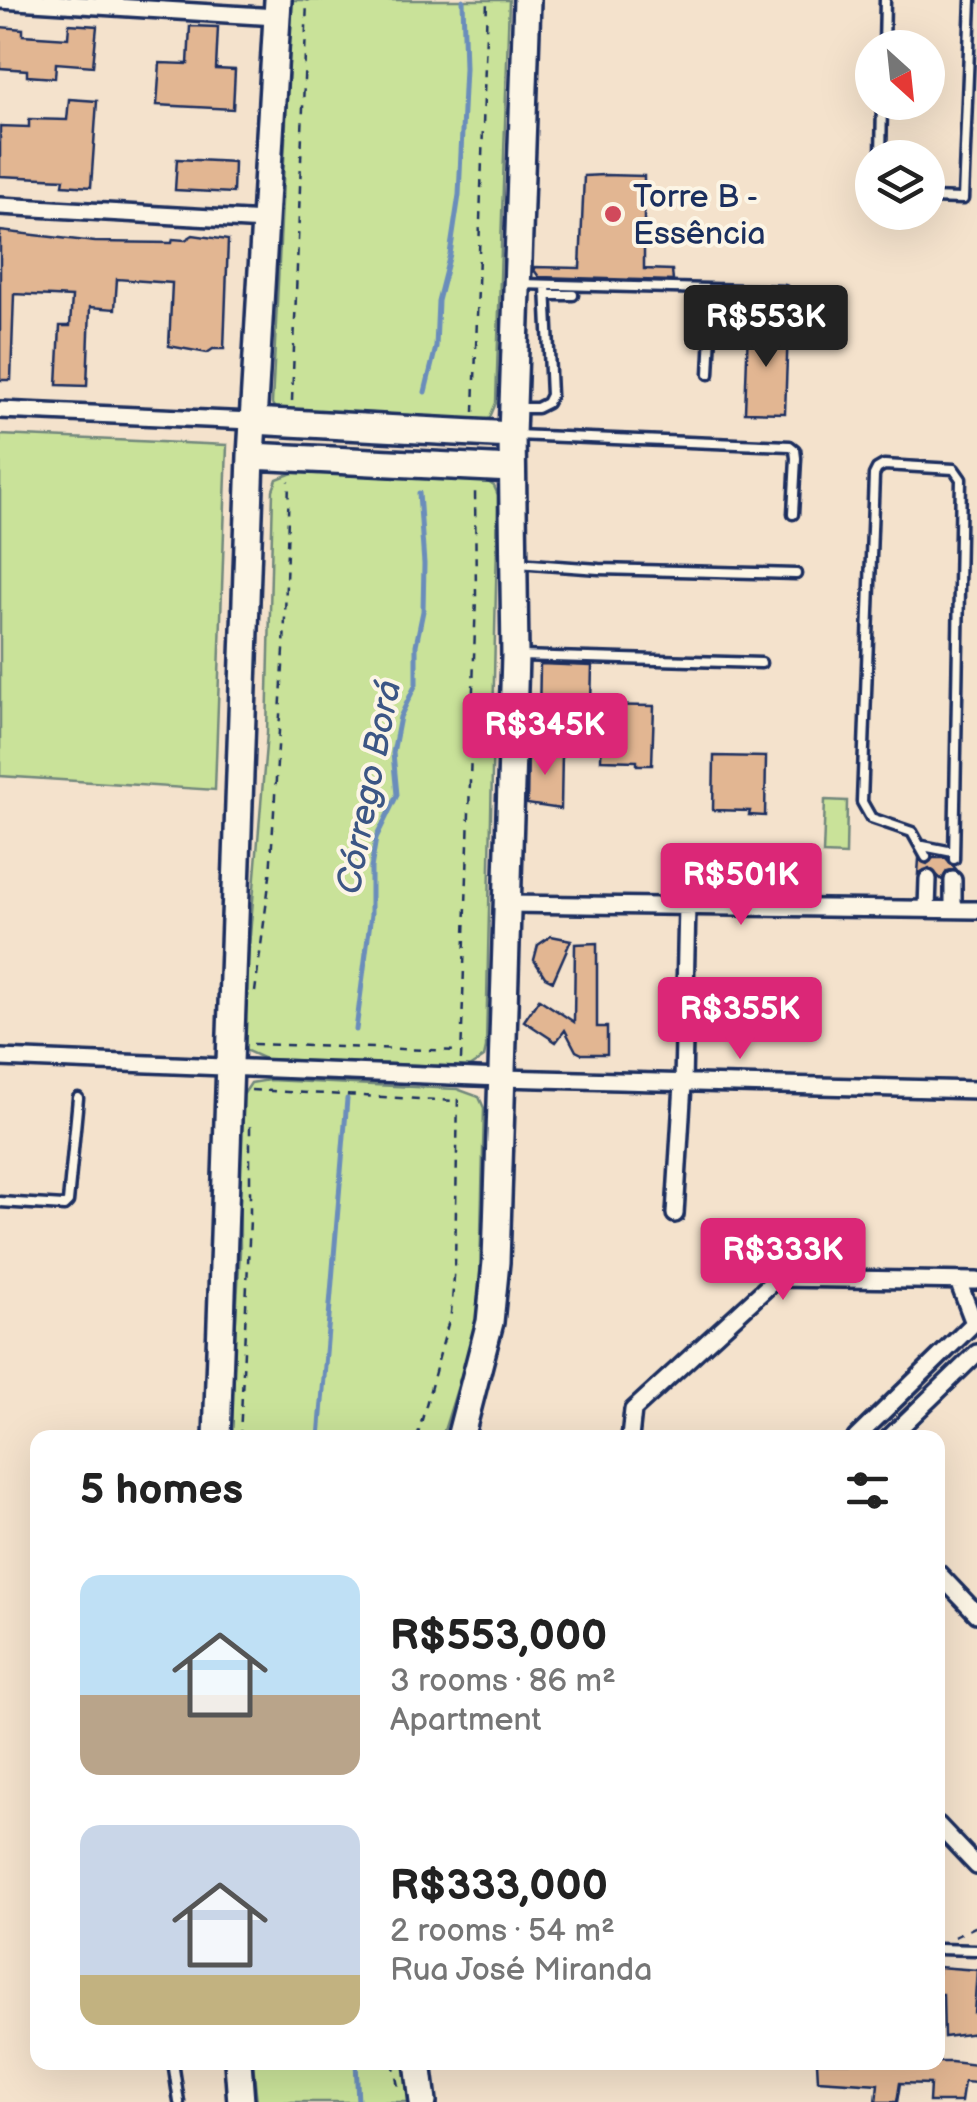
<!DOCTYPE html>
<meta charset="utf-8">
<style>
:root{--surface:#fff;--page:#f6f6f6;--text:#222;--muted:#767676;--accent:#db2777}
body{margin:0;font-family:"Balsamiq Sans",sans-serif;background:var(--page);color:var(--text);height:100vh;display:flex;flex-direction:column;font-size:38px;white-space:nowrap}
*{box-sizing:border-box;margin:0}
p{font-size:32px;color:var(--muted)}
.icon{flex:none;width:55px;height:55px;fill:none;stroke:currentColor;stroke-width:2;stroke-linecap:round;stroke-linejoin:round}
.map{position:relative;flex:1;overflow:hidden}
.panel{position:absolute;left:30px;top:1430px;width:915px;height:640px;display:flex;flex-direction:column;background:var(--surface);border-radius:20px;box-shadow:0 10px 40px #0002}
.panel>*{flex:none}
.needle{width:65px;rotate:153deg}
.buttons{position:absolute;left:855px;top:30px;display:grid;gap:20px}
.buttons a{display:grid;place-items:center;width:90px;height:90px;border-radius:50%;background:var(--surface);box-shadow:0 10px 40px #0002;font-size:50px}
.price{position:absolute;translate:-50% -85px;padding:0 22px;border-radius:10px;background:var(--accent);color:#fff;font-size:32px;line-height:65px;filter:drop-shadow(0 2px 5px #0008)}
.price::after{content:'';position:absolute;left:50%;top:60px;width:30px;height:22px;margin-left:-15px;background:inherit;clip-path:polygon(0 0,100% 0,50% 100%)}
.price.on{background:#222;color:#fff}
ul{padding:0;list-style:none}
li{display:flex;align-items:center;gap:30px;height:250px;padding:0 50px}
li span{display:grid;place-items:center;flex:none;width:280px;height:200px;border-radius:20px;color:#555}
li>.icon{margin-inline-start:auto}
span .icon{width:120px;height:120px;fill:#fffc;stroke-width:1}
li b{font-size:42px}
h2{display:flex;justify-content:space-between;align-items:center;height:120px;padding:0 50px;font-size:42px}
.map>svg:first-child{display:block}
.green{fill:#c9e299;stroke:#72887c;stroke-width:2.5}
.lines{fill:none;stroke-linecap:round;stroke-linejoin:round}
.stream{stroke:#6a8dbb;stroke-width:5}
.building{fill:#e2b692;stroke:#1b2f5e;stroke-width:2.5}
.lane-casing{stroke:#1b2f5e;stroke-width:15}
.street-casing{stroke:#1b2f5e;stroke-width:22}
.primary-casing{stroke:#1b2f5e;stroke-width:32}
.path{stroke:#1b2f5e;stroke-width:2.5;stroke-dasharray:8 8;stroke-linecap:butt}
.lane{stroke:#fcf5e5;stroke-width:8}
.street{stroke:#fcf5e5;stroke-width:15}
.primary{stroke:#fcf5e5;stroke-width:25}
.poi-dot{fill:#d1495b;stroke:#fcf5e5;stroke-width:4}
.labels{text-anchor:middle;stroke-width:8;stroke-linejoin:round;paint-order:stroke}
.poi-label{font-size:32px;fill:#1b2f5e;stroke:#fcf5e5;text-anchor:start}
.water-label{font-size:35px;font-style:italic;fill:#3c5685;stroke:#fcf5e5}
</style>
<div class="map">
<svg width="977" height="2102" viewBox="0 0 977 2102">
<rect width="100%" height="100%" fill="#f4e2cc"/>
<filter id="ink" filterUnits="userSpaceOnUse"><feTurbulence type="fractalNoise" baseFrequency=".01" numOctaves="2"/><feDisplacementMap in="SourceGraphic" scale="20" xChannelSelector="R" yChannelSelector="G"/><feConvolveMatrix kernelMatrix="1 2 1 2 8 2 1 2 1" color-interpolation-filters="sRGB"/></filter>
<g filter="url(#ink)">
<path class="green" d="M292,0H509L496,403L488,422L276,410L272,404Z
M0,435L227,445L215,790L0,776Z
M300,470L485,480L494,486L498,495L486,1048L484,1057L469,1067L265,1059L247,1051L241,1043L267,733L273,490L277,479Z
M825,800L847,801L846,855L823,854Z
M269,1080L457,1089L479,1097L484,1108L479,1319L442,1437L229,1438L240,1251L239,1101L251,1083Z
M253,2063H408L413,2102H257Z"/>
<g class="lines">
<path class="stream" d="M425,392L436,347L438,301L450,254L459,195L465,68L463,0
M356,1030L371,914V868L376,838L397,795L393,753L400,717L416,684V645L423,611L424,564L419,493
M319,1438L347,1099
M356,2062L358,2102"/>
</g>
<path class="building" d="M69,24L97,26L93,66L56,63L55,78L27,76V70L0,68V27L23,29V35L68,38Z
M190,26L218,27L216,69L235,70L233,109L157,105L160,63L188,64Z
M69,99L97,101L91,187L63,185L64,179L0,176V126L29,127V119L67,120Z
M177,159L234,162L233,193L175,190Z
M604,175L644,176V269L672,270L673,281L539,277L534,270V267L580,268L584,176Z
M0,231L95,242L172,243L173,239L185,240L193,235L228,240L224,349H213L207,353L169,346L172,283L117,279L115,309L90,307L87,386L57,385L60,326H70L72,297L14,294L11,380H0Z
M748,328L788,329L785,413L745,412Z
M540,664L592,666L591,705L654,706L652,765H637V761L601,760L602,724L539,719Z
M528,750H562L561,809L527,804Z
M714,756L766,757L765,816L749,815L750,811L713,810Z
M933,858H946L956,869L947,871L942,880L929,868L918,874L919,859L927,864Z
M551,936L571,940L553,981L545,977L534,960L538,945Z
M597,943V1027H607V1054H582L576,1051L565,1030L556,1042L524,1021L539,999L574,1022L575,944Z
M938,1967L977,1970L974,2013H977V2033L944,2037L943,1994H938Z
M817,2062H951L977,2065V2083L964,2082L961,2102H929L930,2084L900,2083L897,2102H876L878,2084L818,2080Z"/>
<g class="lines">
<defs>
<path id="lane" d="M884,48L885,0
M881,158L882,102
M928,198L963,199L971,0
M521,284L784,291
M546,295H573
M709,374L713,291
M516,408H537L547,403L551,395L546,285
M515,435L790,446L795,450L796,458L793,514
M517,563L599,569L796,574
M519,656L761,663
M923,846L953,852
M926,857L912,832L871,818L862,802L874,475L877,469L884,465L954,469L961,479L954,859
M0,1202L64,1206L68,1202L78,1098
M938,1949L977,1950
M173,2062L179,2102"/>
<path id="street" d="M0,0L277,17
M0,206L265,221
M0,410L252,421
M506,904L977,910
M927,909L928,879
M953,909V880
M0,1058L501,1078L977,1090
M675,1214L683,1084L687,905
M958,1281L974,1323
M630,1438L633,1410L777,1278L977,1281
M856,1438L977,1320
M889,1438L977,1353
M938,1573L977,1614
M938,1825L977,1866"/>
<path id="primary" d="M252,421L512,435
M251,456L512,469
M217,1438L251,456L278,0
M460,1438L490,1322L496,1262L515,656L512,435L527,0
M238,2062L241,2102
M418,2062L423,2102"/>
</defs>
<use href="#lane" class="lane-casing"/>
<use href="#street" class="street-casing"/>
<use href="#primary" class="primary-casing"/>
<path class="path" d="M292,401L307,0
M474,412L487,0
M255,992L270,876L284,650L289,481
M253,1044L460,1051
M461,1060L476,596L475,489
M251,1090L456,1101
M240,1438L250,1219V1119
M417,1438L451,1313L455,1265L458,1093
M954,1937L977,1926
M393,2062L399,2091"/>
<use href="#lane" class="lane"/>
<use href="#street" class="street"/>
<use href="#primary" class="primary"/>
</g>
</g>
<circle class="poi-dot" cx="613" cy="214" r="10"/>
<g class="labels">
<g class="poi-label">
<text x="633" y="207">Torre B -<tspan x="633" dy="37">Essência</tspan></text>
</g>
<g class="water-label">
<text transform="translate(368 787) rotate(-79)" y="12">Córrego Borá</text>
</g>
</g>
</svg>
<div class="buttons">
<a><svg class="needle" viewBox="-14 -14 28 28"><path d="M0-13l5 13h-10z" fill="#e53935"/><path d="M0 13l5-13h-10z" fill="#767676"/></svg></a>
<a><svg class="icon" aria-label="layers" viewBox="0 0 24 24"><path d="M12 4l9 5-9 5-9-5zM3 14l9 5 9-5"/></svg></a>
</div>
<b class="price on" style="left:766px;top:370px">R$553K</b>
<b class="price" style="left:545px;top:778px">R$345K</b>
<b class="price" style="left:741px;top:928px">R$501K</b>
<b class="price" style="left:740px;top:1062px">R$355K</b>
<b class="price" style="left:783px;top:1303px">R$333K</b>
<section class="panel">
<h2>5 homes<svg class="icon" aria-label="filters" viewBox="0 0 24 24"><path d="M4 7h16M4 17h16"/><circle cx="9" cy="7" r="2"/><circle cx="15" cy="17" r="2"/></svg></h2>
<ul>
<li><span style="background:linear-gradient(#bfe0f5 60%,#b9a48a 0)"><svg class="icon" aria-label="home" viewBox="0 0 24 24"><path d="M3 11l9-7 9 7M6 9v11h12V9"/></svg></span><div><b>R$553,000</b><p>3 rooms · 86 m²</p><p>Apartment</p></div></li>
<li><span style="background:linear-gradient(#c9d6e8 75%,#c2b280 0)"><svg class="icon" aria-label="home" viewBox="0 0 24 24"><path d="M3 11l9-7 9 7M6 9v11h12V9"/></svg></span><div><b>R$333,000</b><p>2 rooms · 54 m²</p><p>Rua José Miranda</p></div></li>
</ul>
</section>
</div>
